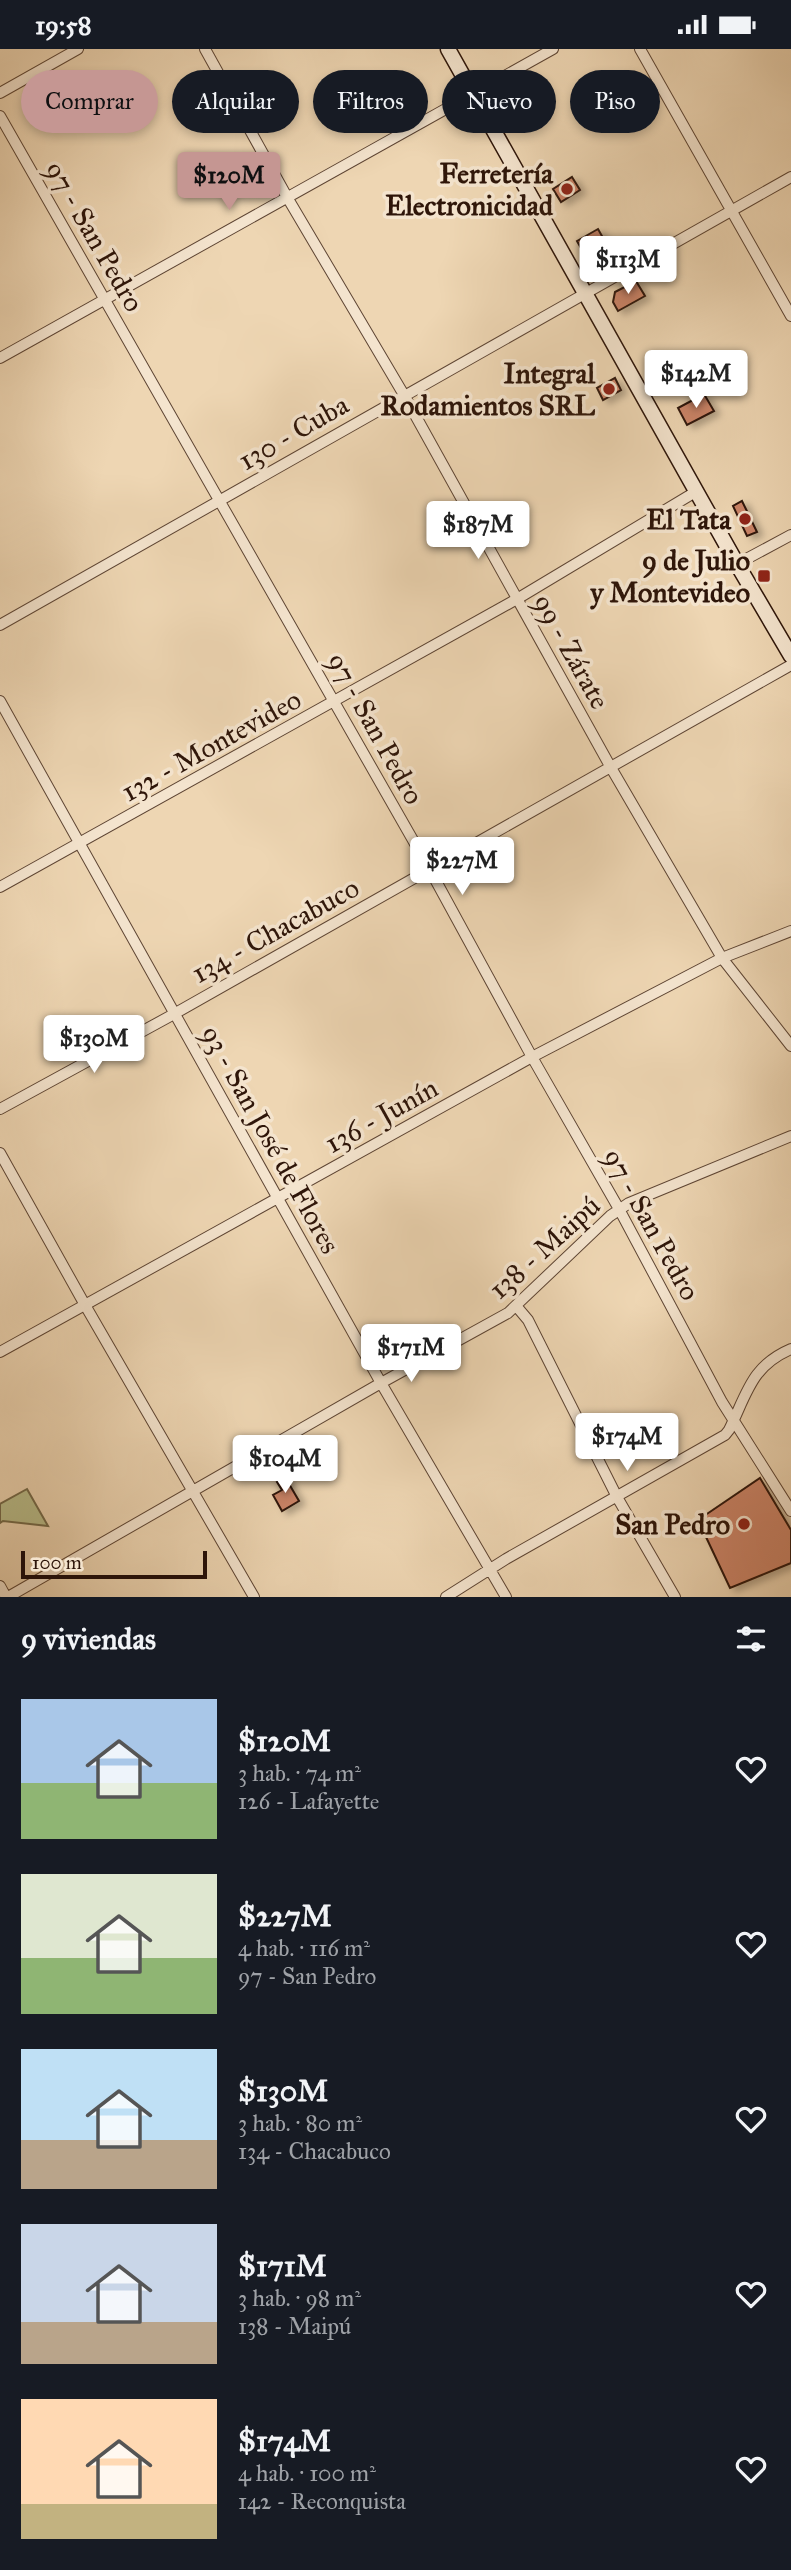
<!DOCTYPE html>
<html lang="es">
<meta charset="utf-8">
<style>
:root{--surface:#171b24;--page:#242831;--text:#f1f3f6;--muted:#9ea1a6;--accent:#c59692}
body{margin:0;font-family:"IM FELL Great Primer",serif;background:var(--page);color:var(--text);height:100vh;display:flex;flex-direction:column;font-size:26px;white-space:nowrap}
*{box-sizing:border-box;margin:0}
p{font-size:23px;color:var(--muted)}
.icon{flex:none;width:38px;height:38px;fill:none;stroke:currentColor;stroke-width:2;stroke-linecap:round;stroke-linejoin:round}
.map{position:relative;height:1548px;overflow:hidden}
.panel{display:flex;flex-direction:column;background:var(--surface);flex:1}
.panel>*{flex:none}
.banner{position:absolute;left:21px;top:21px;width:749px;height:63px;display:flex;gap:14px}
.scale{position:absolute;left:21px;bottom:18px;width:186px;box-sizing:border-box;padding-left:7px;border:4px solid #2e1509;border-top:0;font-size:19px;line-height:24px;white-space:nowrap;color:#2e1509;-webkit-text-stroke:5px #f4e4ce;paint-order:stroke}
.price{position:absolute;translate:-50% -60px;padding:0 16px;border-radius:7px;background:#fff;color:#222;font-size:23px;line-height:46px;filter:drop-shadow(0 2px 4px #0008)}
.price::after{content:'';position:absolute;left:50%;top:42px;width:21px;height:16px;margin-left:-10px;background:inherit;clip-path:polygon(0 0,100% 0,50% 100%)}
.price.selected{background:var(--accent);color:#111}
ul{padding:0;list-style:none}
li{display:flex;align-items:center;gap:21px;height:175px;padding:0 21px}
li span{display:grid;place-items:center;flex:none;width:196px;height:140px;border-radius:0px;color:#555}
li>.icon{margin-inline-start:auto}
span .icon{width:84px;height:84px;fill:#fffc;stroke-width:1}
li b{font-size:30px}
h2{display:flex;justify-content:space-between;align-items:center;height:84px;padding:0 21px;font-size:30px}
.tag{padding:0 24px;border-radius:32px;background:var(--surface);box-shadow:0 4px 10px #0003;font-size:24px;line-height:63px}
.tag.selected{background:var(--accent);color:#111}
.status{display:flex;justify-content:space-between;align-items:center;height:49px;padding:0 35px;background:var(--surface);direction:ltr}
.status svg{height:19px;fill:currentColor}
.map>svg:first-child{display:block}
.green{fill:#b9be8c;stroke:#746a4a;stroke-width:2}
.building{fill:#cb8468;stroke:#2e1509;stroke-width:2;filter:url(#shadow)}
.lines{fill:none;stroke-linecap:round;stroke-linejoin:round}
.street-casing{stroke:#5e4534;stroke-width:12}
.secondary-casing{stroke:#2e1509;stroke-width:17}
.street{stroke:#f4e4ce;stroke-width:10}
.secondary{stroke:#f4e4ce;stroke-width:14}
.poi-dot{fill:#8f2418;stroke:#f4e4ce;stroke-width:2.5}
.labels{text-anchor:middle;stroke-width:7;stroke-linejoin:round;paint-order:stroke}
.poi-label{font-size:28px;font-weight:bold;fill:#2e1509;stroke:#f4e4ce;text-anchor:end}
.street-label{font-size:28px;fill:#2e1509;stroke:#f4e4ce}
</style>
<div class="status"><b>19:58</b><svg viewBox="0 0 49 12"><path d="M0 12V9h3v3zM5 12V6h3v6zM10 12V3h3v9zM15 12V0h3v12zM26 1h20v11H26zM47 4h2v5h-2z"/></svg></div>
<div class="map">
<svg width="791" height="1548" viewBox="0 0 791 1548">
<defs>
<filter id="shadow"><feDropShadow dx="6" dy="3.5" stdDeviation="3.5" flood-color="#0004"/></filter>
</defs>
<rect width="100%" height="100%" fill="#eed6b3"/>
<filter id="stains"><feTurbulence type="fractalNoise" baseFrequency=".00286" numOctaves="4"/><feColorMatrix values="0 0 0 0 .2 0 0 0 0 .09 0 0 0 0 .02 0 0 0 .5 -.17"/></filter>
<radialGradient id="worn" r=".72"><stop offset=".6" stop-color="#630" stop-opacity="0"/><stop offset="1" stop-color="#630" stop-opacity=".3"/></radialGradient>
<path class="green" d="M27,1440L48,1477L3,1472L0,1474V1455Z"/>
<path class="building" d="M468,56L477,71L469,76L460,61Z
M572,128L580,141L561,153L553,140Z
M598,180L616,212L602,219L593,220L577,192Z
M636,232L645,247L618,262L613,253L615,243Z
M615,329L621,341L603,351L597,339Z
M704,345L714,362L687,376L678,359Z
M742,452L757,483L747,487L733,457Z
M285,1428L299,1452L282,1462L273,1446L282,1441L277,1433Z
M760,1429L791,1481V1514L730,1539L698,1471Z"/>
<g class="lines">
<defs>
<path id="street" d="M205,0L287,148L404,346L610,717L722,909L791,997
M640,0L791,267
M0,44L78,0
M0,67L430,821L532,1008L619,1160L722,1353L791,1462
M0,309L553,0
M737,515L791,486
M0,576L791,128
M0,652L381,1334L506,1548
M0,838L517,550L697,442
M0,1060L174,965L791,616
M0,1104L85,1256L254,1548
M517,1258L528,1271L617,1448L675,1548
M0,1303L532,1008L722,909L791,882
M0,1537L6,1548
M8,1548L381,1334L508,1264L610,1167L629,1154L791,1087
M446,1548L506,1510L725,1386L729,1381C747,1345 751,1317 791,1300"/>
<path id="secondary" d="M448,0L737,515L791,607"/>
</defs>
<use href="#street" class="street-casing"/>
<use href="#secondary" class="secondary-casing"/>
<use href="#street" class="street"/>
<use href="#secondary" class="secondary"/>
</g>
<g class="poi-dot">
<circle cx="567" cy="140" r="7"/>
<circle cx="609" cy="340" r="7"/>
<circle cx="745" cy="470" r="7"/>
<rect x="757" y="520" width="14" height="14" rx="3.5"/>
<circle cx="744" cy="1475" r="7"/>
</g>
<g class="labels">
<g class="poi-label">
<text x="553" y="134">Ferretería<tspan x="553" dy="32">Electronicidad</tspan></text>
<text x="595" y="334">Integral<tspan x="595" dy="32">Rodamientos SRL</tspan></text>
<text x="731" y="480">El Tata</text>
<text x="750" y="521">9 de Julio<tspan x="750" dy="32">y Montevideo</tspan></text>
<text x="730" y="1485">San Pedro</text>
</g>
<g class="street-label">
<text transform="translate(95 187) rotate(60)" y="10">97 - San Pedro</text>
<text transform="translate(293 383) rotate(-30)" y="10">130 - Cuba</text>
<text transform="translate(572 602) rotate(61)" y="10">99 - Zárate</text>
<text transform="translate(376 679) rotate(61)" y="10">97 - San Pedro</text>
<text transform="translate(211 696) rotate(-29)" y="10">132 - Montevideo</text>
<text transform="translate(275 881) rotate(-29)" y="10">134 - Chacabuco</text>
<text transform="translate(381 1066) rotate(-29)" y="10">136 - Junín</text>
<text transform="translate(271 1090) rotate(61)" y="10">93 - San José de Flores</text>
<text transform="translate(652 1175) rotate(61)" y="10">97 - San Pedro</text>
<text transform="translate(544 1198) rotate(-42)" y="10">138 - Maipú</text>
</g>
</g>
<rect width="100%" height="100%" filter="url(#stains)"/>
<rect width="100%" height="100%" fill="url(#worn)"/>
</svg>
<div class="scale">100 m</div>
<b class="price selected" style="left:229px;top:163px">$120M</b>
<b class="price" style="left:628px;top:247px">$113M</b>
<b class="price" style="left:696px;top:361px">$142M</b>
<b class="price" style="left:478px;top:512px">$187M</b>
<b class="price" style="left:462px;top:848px">$227M</b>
<b class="price" style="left:94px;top:1026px">$130M</b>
<b class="price" style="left:411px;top:1335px">$171M</b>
<b class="price" style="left:627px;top:1424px">$174M</b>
<b class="price" style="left:285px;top:1446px">$104M</b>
<div class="banner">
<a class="tag selected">Comprar</a>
<a class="tag">Alquilar</a>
<a class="tag">Filtros</a>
<a class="tag">Nuevo</a>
<a class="tag">Piso</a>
</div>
</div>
<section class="panel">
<h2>9 viviendas<svg class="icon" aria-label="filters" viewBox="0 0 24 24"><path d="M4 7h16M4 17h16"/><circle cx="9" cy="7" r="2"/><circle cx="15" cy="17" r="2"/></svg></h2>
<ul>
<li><span style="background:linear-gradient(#a9c7e8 60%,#8fb573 0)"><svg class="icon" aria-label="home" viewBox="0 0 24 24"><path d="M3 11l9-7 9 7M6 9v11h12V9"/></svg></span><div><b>$120M</b><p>3 hab. · 74 m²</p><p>126 - Lafayette</p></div><svg class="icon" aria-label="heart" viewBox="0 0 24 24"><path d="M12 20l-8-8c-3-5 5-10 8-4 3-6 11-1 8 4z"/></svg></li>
<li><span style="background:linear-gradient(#dfe7d0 60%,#8fb573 0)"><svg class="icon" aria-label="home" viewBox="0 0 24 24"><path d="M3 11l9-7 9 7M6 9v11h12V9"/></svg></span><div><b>$227M</b><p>4 hab. · 116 m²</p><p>97 - San Pedro</p></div><svg class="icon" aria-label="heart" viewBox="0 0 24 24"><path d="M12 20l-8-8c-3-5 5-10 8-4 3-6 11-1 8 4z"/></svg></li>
<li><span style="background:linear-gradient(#bfe0f5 65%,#b9a48a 0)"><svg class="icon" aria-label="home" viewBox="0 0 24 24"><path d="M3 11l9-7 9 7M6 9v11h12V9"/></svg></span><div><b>$130M</b><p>3 hab. · 80 m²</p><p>134 - Chacabuco</p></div><svg class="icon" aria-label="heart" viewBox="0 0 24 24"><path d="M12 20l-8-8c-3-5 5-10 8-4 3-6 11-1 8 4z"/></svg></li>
<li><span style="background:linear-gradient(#c9d6e8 70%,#b9a48a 0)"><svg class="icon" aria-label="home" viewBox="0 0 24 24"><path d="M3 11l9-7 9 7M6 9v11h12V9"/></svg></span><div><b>$171M</b><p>3 hab. · 98 m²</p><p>138 - Maipú</p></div><svg class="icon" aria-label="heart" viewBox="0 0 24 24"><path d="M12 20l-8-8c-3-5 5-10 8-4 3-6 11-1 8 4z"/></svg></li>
<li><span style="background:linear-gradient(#ffd9b3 75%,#c2b280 0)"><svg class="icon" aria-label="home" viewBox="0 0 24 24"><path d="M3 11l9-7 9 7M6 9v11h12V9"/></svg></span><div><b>$174M</b><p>4 hab. · 100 m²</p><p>142 - Reconquista</p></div><svg class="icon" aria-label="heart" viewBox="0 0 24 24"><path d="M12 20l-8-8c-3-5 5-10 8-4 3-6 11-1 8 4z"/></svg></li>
</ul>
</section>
